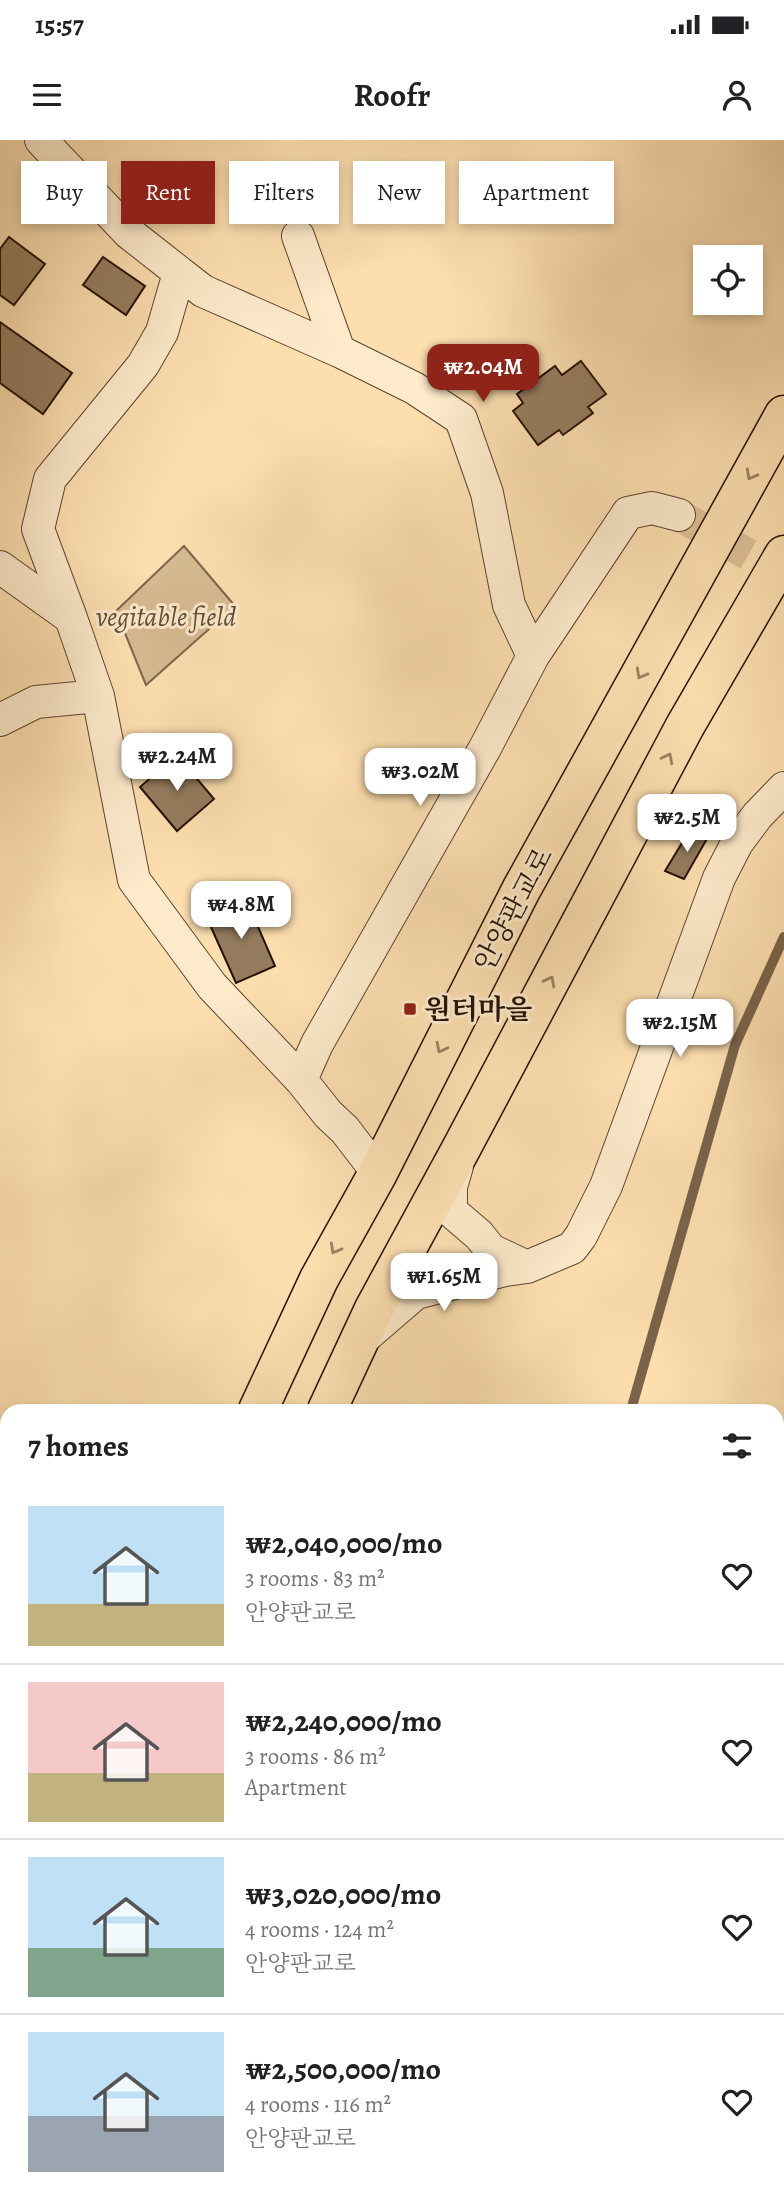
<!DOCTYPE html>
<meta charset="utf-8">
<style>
:root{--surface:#fff;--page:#f2f2f2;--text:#202124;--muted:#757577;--line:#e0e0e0;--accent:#8f2418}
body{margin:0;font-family:Alegreya,"Noto Serif KR",serif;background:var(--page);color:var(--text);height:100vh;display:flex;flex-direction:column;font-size:26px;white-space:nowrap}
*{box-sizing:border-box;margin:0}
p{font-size:23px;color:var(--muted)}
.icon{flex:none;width:38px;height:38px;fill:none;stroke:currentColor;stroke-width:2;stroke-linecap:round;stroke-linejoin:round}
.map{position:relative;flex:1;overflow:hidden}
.side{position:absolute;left:0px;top:1264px;width:784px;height:800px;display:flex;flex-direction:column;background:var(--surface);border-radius:21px 21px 0 0;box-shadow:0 4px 10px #0003}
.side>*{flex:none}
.guide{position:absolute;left:21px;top:21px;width:742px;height:63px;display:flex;gap:14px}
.controls{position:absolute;left:693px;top:105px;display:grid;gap:14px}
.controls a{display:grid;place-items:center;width:70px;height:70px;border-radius:0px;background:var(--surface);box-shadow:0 4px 10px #0003;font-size:35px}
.price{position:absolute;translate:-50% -60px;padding:0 16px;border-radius:14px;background:#fff;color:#222;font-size:23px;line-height:46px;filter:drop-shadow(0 2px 4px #0008)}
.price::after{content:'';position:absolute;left:50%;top:42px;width:21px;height:16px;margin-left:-10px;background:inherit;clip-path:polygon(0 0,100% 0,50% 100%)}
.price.current{background:var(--accent);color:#fff}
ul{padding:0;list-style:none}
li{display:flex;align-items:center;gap:21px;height:175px;padding:0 28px}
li+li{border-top:2px solid var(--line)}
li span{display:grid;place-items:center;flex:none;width:196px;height:140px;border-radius:0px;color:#555}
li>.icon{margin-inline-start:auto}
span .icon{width:84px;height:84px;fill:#fffc;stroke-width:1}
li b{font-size:30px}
h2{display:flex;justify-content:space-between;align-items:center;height:84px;padding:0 28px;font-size:30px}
.pill{padding:0 24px;border-radius:0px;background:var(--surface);box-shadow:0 4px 10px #0003;font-size:24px;line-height:63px}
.pill.current{background:var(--accent);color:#fff}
.status{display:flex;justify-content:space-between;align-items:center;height:49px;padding:0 35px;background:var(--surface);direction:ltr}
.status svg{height:19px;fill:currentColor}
header{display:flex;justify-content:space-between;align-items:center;height:91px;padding:0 28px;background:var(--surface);font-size:32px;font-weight:700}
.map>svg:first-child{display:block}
.green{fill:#d7bb92;stroke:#7e664c;stroke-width:2}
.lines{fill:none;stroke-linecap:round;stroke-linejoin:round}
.stream{stroke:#7a6349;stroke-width:10}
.building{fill:#957c5e;stroke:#251206;stroke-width:2}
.minor-tunnel{stroke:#dcbf96;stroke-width:32;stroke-dasharray:32 16;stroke-linecap:butt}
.minor-casing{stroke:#5b4530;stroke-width:34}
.major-casing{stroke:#251206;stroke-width:41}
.highway-casing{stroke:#251206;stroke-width:41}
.minor{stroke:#fdeacb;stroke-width:32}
.major{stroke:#fcdeaf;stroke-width:38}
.highway{stroke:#fcdeaf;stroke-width:38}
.oneway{stroke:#9b8263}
.poi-dot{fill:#8f2418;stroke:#fdeacb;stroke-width:2.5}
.labels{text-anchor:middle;stroke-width:6;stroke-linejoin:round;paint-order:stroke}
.park-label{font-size:28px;font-style:italic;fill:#634d37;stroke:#fdeacb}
.street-label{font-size:28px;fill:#251206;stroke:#fdeacb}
.poi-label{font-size:28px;font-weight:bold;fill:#251206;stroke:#fdeacb;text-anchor:start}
</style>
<div class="status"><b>15:57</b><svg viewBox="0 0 49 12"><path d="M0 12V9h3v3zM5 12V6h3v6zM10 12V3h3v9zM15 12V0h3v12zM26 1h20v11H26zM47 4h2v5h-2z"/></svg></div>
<header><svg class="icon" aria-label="menu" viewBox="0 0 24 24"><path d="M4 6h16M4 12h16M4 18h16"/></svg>Roofr<svg class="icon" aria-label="person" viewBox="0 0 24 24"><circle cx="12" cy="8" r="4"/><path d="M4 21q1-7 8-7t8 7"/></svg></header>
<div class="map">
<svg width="784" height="2063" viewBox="0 0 784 2063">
<rect width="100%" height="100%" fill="#fcdeaf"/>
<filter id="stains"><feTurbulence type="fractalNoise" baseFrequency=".00286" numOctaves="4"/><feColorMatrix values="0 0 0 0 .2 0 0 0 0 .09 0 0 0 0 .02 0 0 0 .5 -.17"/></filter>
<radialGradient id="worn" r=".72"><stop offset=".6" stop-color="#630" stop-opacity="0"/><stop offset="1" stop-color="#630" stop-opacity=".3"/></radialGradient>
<path class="green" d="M184,406L235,466L146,545L116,471Z
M460,2056H620L617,2063H457Z"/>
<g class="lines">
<path class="stream" d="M631,1270L735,905L784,797
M494,2063L497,2056"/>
</g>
<path class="building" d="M9,97L45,124L14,165L0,155V109Z
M103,117L145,146L126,175L83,145Z
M0,182L72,233L43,274L0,243Z
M581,221L606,254L588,267L593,273L563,295L559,290L538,305L513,271L523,263L517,254L555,226L562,235Z
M177,615L214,659L177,691L140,647Z
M691,688L708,697L684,739L665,731Z
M246,759L275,826L236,843L206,776Z"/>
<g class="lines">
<path class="minor-tunnel" d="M679,375L784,435"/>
<defs>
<path id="minor" d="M41,0L129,93L203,151L339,211
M298,96L339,211L414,248L461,279L487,353L509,465L533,516
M0,427L71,478L98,556L134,740L212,846L301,940
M71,478L38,389L50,339L143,225L162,192L179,133
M0,580L36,562L98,556
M457,1026L451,1047V1071L479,1095L491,1110L527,1127
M378,1033L345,990L328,974L301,940L317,904L485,608L533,516L628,373L652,368L679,375
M365,1197L416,1153L505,1130L527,1127L572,1108L581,1096L606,1046L719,738L737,703L757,676L784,648"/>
<path id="major" d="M258,1270L319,1139L378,1033L521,750L784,275
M327,1270L374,1169L462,1007L685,586L784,415
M0,1945L7,1923
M36,2063L38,2056"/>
<path id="highway" d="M776,2063L784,2041"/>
</defs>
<use href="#minor" class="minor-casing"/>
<use href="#major" class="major-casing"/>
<use href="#highway" class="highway-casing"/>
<use href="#minor" class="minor"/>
<use href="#major" class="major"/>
<use href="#highway" class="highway"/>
</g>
<defs><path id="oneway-chevron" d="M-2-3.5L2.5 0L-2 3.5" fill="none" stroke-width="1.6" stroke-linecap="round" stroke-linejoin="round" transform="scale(1.75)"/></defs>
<g class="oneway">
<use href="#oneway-chevron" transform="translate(751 335) rotate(119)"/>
<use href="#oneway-chevron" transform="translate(641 534) rotate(119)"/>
<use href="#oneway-chevron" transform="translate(668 618) rotate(-62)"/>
<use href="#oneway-chevron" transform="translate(550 841) rotate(-62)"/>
<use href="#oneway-chevron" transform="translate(441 908) rotate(117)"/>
<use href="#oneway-chevron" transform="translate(335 1109) rotate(119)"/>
</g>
<rect class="poi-dot" x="403" y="862" width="14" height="14" rx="3.5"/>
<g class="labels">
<g class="park-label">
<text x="166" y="486">vegitable field</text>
</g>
<g class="street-label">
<text transform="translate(513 769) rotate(-62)" y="10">안양판교로</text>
</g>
<g class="poi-label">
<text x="424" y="879">원터마을</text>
</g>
</g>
<rect width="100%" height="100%" filter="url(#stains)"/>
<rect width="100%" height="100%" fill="url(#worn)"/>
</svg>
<div class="controls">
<a><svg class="icon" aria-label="locate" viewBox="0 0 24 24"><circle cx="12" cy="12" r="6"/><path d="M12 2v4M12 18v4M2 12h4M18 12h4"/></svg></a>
</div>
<b class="price current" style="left:483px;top:264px">₩2.04M</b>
<b class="price" style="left:177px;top:653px">₩2.24M</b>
<b class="price" style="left:420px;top:668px">₩3.02M</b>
<b class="price" style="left:687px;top:714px">₩2.5M</b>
<b class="price" style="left:241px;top:801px">₩4.8M</b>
<b class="price" style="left:680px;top:919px">₩2.15M</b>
<b class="price" style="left:444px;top:1173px">₩1.65M</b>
<div class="guide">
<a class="pill">Buy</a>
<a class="pill current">Rent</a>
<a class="pill">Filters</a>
<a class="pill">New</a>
<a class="pill">Apartment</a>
</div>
<section class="side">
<h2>7 homes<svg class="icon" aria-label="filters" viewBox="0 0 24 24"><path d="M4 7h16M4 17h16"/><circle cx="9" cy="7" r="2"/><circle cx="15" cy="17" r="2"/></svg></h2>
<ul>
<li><span style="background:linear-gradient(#bfe0f5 70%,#c2b280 0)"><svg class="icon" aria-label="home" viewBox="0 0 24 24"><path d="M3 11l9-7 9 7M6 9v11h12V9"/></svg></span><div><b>₩2,040,000/mo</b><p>3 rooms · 83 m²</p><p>안양판교로</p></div><svg class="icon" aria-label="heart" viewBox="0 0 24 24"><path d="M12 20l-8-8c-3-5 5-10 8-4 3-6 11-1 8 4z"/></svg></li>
<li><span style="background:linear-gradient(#f6c9c9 65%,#c2b280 0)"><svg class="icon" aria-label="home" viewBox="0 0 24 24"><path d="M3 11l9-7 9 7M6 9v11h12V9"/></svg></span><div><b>₩2,240,000/mo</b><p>3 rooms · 86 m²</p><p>Apartment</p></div><svg class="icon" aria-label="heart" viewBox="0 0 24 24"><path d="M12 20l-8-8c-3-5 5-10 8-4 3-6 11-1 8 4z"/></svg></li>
<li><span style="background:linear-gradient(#bfe0f5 65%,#7fa58c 0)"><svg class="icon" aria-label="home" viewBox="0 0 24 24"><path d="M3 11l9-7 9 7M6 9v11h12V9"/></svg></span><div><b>₩3,020,000/mo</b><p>4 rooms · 124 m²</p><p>안양판교로</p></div><svg class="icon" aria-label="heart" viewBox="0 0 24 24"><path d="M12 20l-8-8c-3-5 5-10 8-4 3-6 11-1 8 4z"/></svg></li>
<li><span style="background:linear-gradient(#bfe0f5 60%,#9aa5b1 0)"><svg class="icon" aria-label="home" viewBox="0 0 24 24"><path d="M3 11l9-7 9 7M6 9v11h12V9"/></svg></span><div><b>₩2,500,000/mo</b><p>4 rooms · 116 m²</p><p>안양판교로</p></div><svg class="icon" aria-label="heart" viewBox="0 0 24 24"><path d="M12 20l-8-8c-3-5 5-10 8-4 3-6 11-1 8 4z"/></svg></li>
</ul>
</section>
</div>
